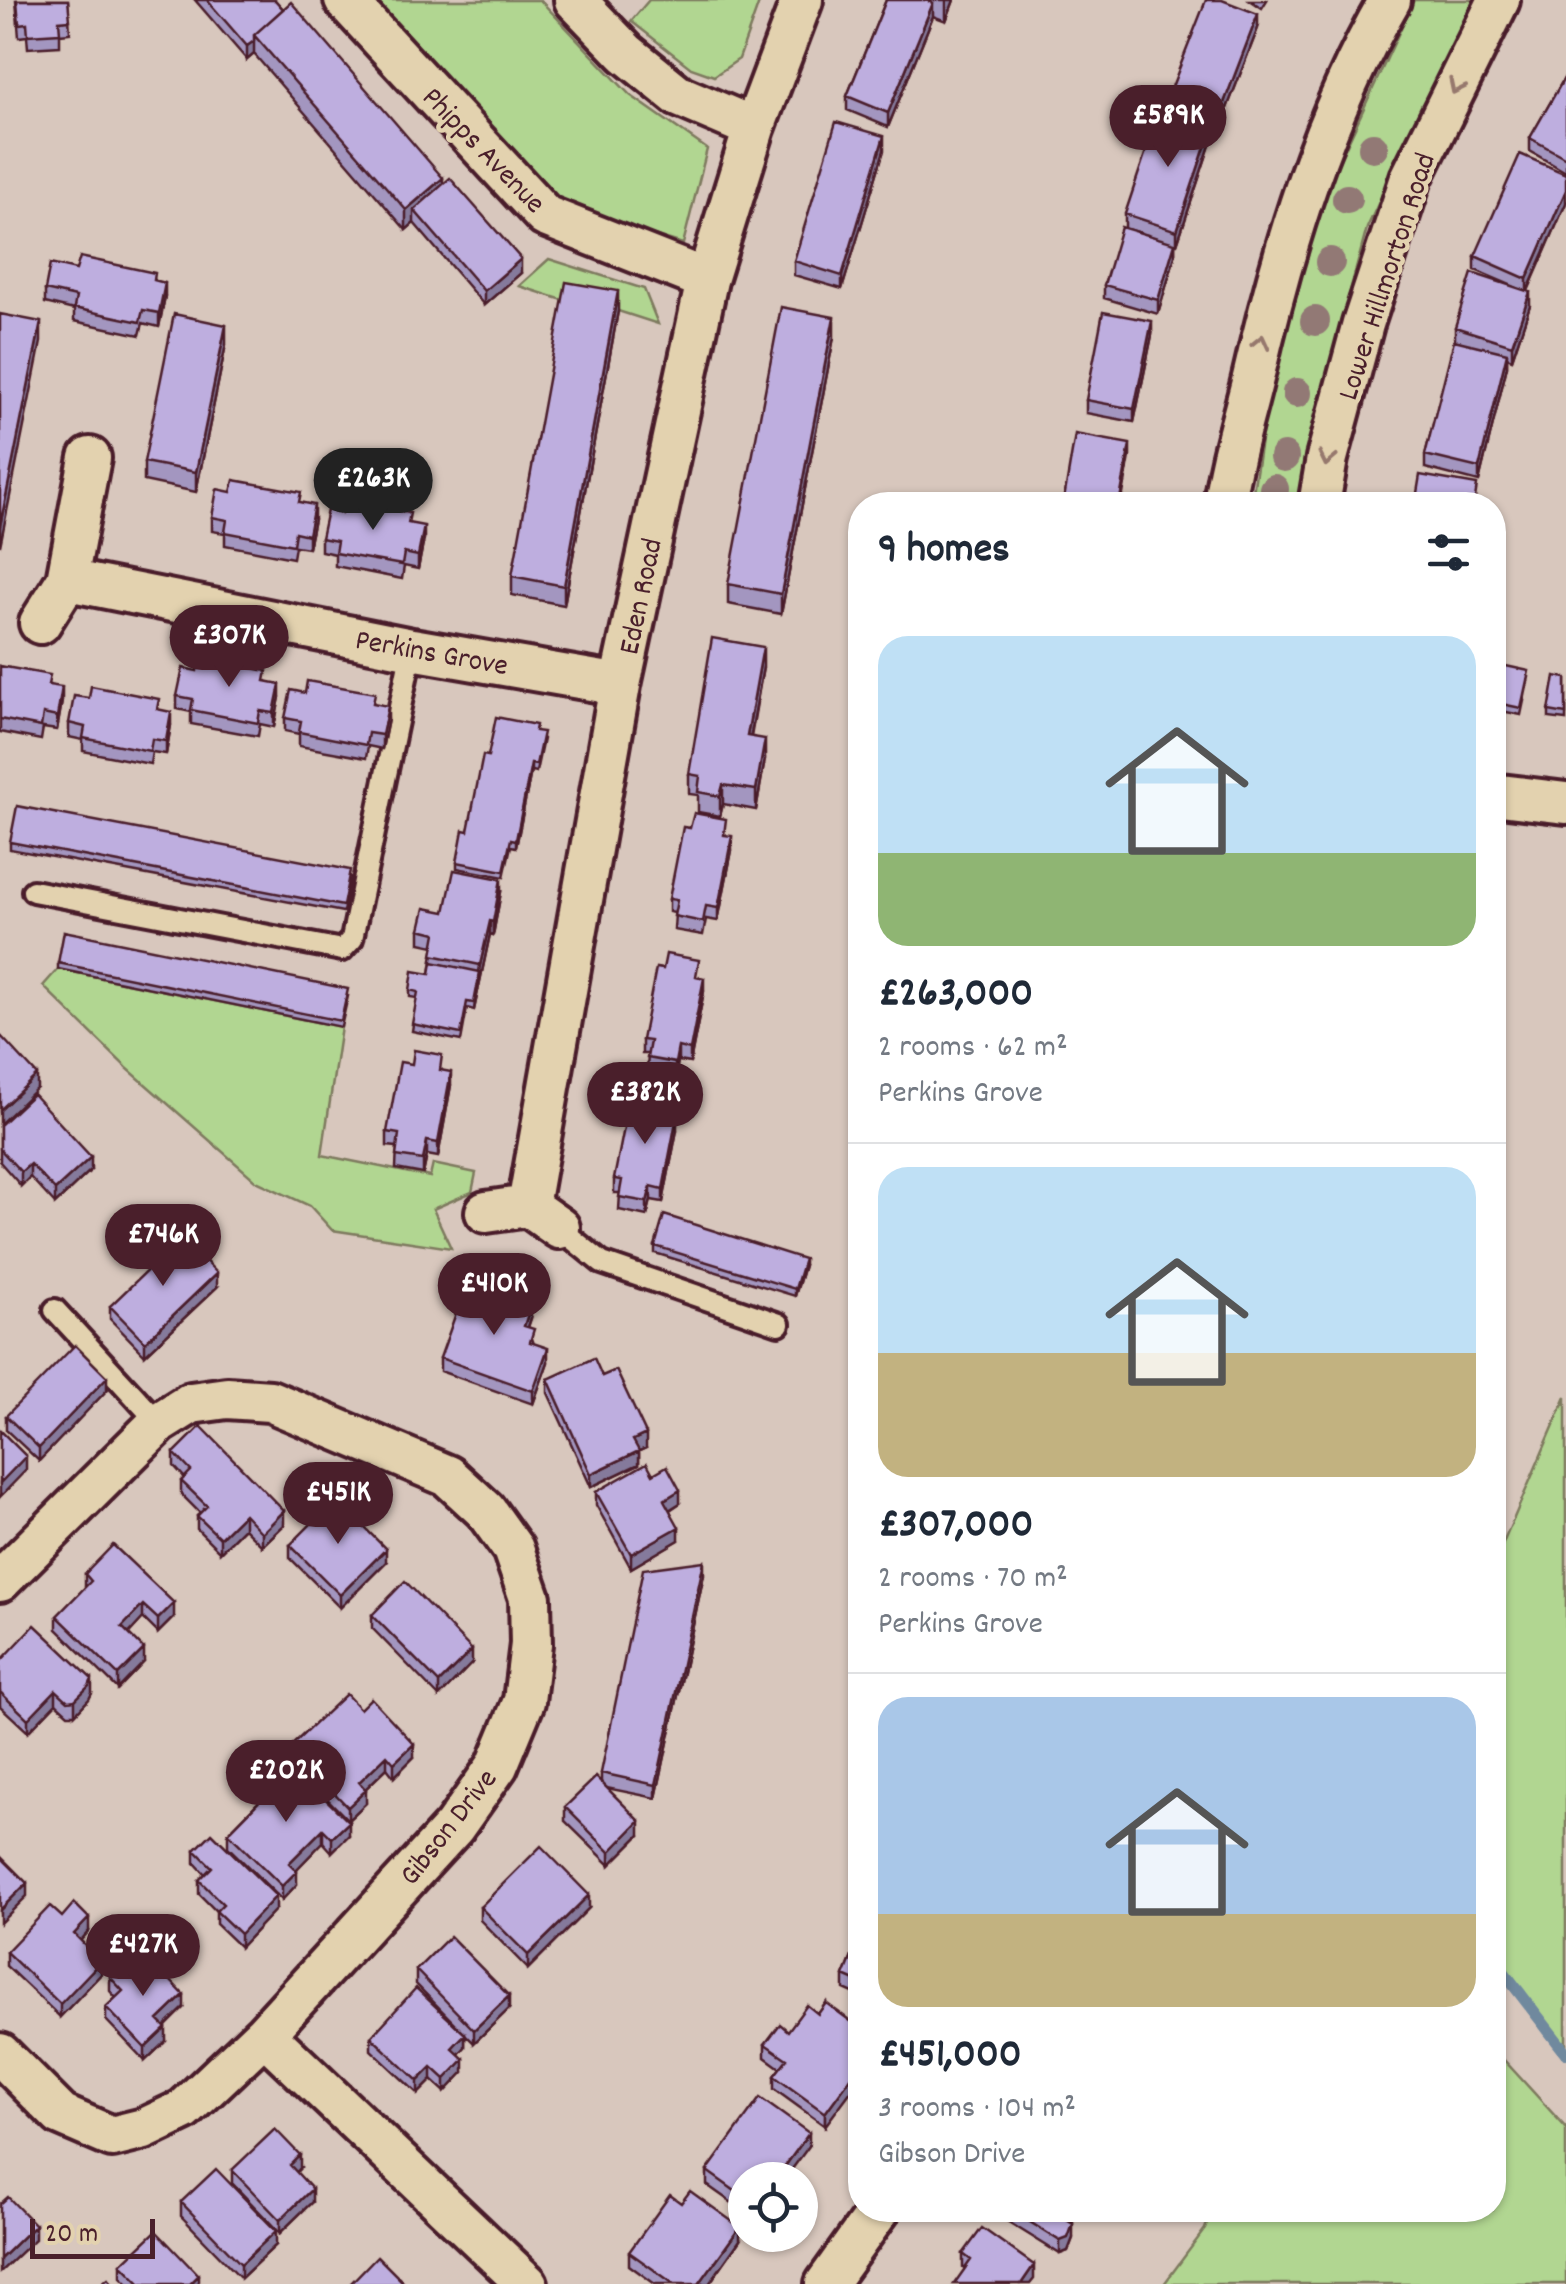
<!DOCTYPE html>
<meta charset="utf-8">
<style>
:root{--surface:#fff;--page:#f2f2f3;--text:#1f2937;--muted:#747a83;--line:#e0e1e3;--accent:#4a1f2b}
body{margin:0;font-family:Dekko,sans-serif;background:var(--page);color:var(--text);height:100vh;display:flex;flex-direction:column;font-size:38px;white-space:nowrap}
*{box-sizing:border-box;margin:0}
p{font-size:32px;color:var(--muted)}
.icon{flex:none;width:55px;height:55px;fill:none;stroke:currentColor;stroke-width:2;stroke-linecap:round;stroke-linejoin:round}
.map{position:relative;flex:1;overflow:hidden}
.details{position:absolute;left:848px;top:492px;width:658px;height:1730px;display:flex;flex-direction:column;background:var(--surface);border-radius:40px;box-shadow:0 2px 8px #0004}
.details>*{flex:none}
.tools{position:absolute;left:728px;top:2162px;display:grid;gap:20px}
.tools a{display:grid;place-items:center;width:90px;height:90px;border-radius:50%;background:var(--surface);box-shadow:0 2px 8px #0004;font-size:50px}
.scale{position:absolute;left:30px;bottom:25px;width:125px;box-sizing:border-box;padding-left:10px;border:5px solid #4a1f2b;border-top:0;font-size:28px;line-height:35px;white-space:nowrap;color:#4a1f2b;-webkit-text-stroke:8px #e3d2af;paint-order:stroke}
.price{position:absolute;translate:-50% -85px;padding:0 22px;border-radius:35px;background:var(--accent);color:#fff;font-size:32px;line-height:65px;filter:drop-shadow(0 2px 5px #0008)}
.price::after{content:'';position:absolute;left:50%;top:60px;width:30px;height:22px;margin-left:-15px;background:inherit;clip-path:polygon(0 0,100% 0,50% 100%)}
.price.active{background:#222;color:#fff}
ul{padding:0;list-style:none}
li{display:grid;align-content:center;gap:20px;height:530px;padding:0 30px}
li+li{border-top:2px solid var(--line)}
li span{display:grid;place-items:center;height:310px;border-radius:30px;color:#555}
li>.icon{margin-inline-start:auto}
span .icon{width:180px;height:180px;fill:#fffc;stroke-width:1}
li b{font-size:42px}
h2{display:flex;justify-content:space-between;align-items:center;height:120px;padding:0 30px;font-size:42px}
.map>svg:first-child{display:block}
.green{fill:#b1d691;stroke:#7e7a5e;stroke-width:2.5}
.lines{fill:none;stroke-linecap:round;stroke-linejoin:round}
.stream{stroke:#70899e;stroke-width:12}
.lane-casing{stroke:#4a1f2b;stroke-width:28}
.street-casing{stroke:#4a1f2b;stroke-width:48}
.lane{stroke:#e3d2af;stroke-width:20}
.street{stroke:#e3d2af;stroke-width:40}
.tree{fill:#927975}
.wall{fill:#a396c0;stroke:#4a1f2b;stroke-width:2.5}
.shaded-wall{fill:#857a9c;stroke:#4a1f2b;stroke-width:2.5}
.building{fill:#beaedf;stroke:#4a1f2b;stroke-width:2.5}
.oneway{stroke:#96786d}
.labels{text-anchor:middle;stroke-width:9;stroke-linejoin:round;paint-order:stroke}
.street-label{font-size:30px;fill:#4a1f2b;stroke:#e3d2af}
</style>
<div class="map">
<svg width="1566" height="2284" viewBox="0 0 1566 2284">
<rect width="100%" height="100%" fill="#d8c7bd"/>
<filter id="ink" filterUnits="userSpaceOnUse"><feTurbulence type="fractalNoise" baseFrequency=".01" numOctaves="2"/><feDisplacementMap in="SourceGraphic" scale="20" xChannelSelector="R" yChannelSelector="G"/><feConvolveMatrix kernelMatrix="1 2 1 2 8 2 1 2 1" color-interpolation-filters="sRGB"/></filter>
<g filter="url(#ink)">
<path class="green" d="M373,0H540L630,95L707,149L683,244L558,206Z
M649,0H760L739,59L714,76L691,68L631,21Z
M1414,0H1480L1428,95L1367,228L1312,432L1300,505H1251L1270,382L1318,207Z
M549,259L644,289L658,324L618,311L566,301L519,286Z
M58,969L341,1027L322,1155L430,1177L433,1164L476,1173L472,1192L433,1209L451,1248L332,1230L310,1206L256,1181L127,1068L43,986Z
M1566,1397V2053L1493,1957L1492,1569Z
M1493,2048L1566,2128V2284H1164L1205,2229L1212,2210H1492Z"/>
<g class="lines">
<path class="stream" d="M1492,1957L1566,2053"/>
<defs>
<path id="lane" d="M33,891L342,950L352,939L412,649
M559,1228L602,1263L779,1324
M55,1310L159,1423"/>
<path id="street" d="M345,0L545,216L707,280
M575,0L626,53L679,96L754,128
M1224,505C1229,463 1243,420 1253,378C1283,247 1322,117 1390,0
M1319,505L1327,458L1363,324L1411,178L1499,0
M67,580L412,649L620,685
M40,623L67,580L90,458
M1492,794L1566,803
M528,1206L620,685L707,280L754,128L802,0
M486,1212L528,1206L559,1228
M0,1581L159,1423L191,1403L227,1398L270,1401L448,1476L485,1510L513,1549L530,1598L531,1644L524,1701L497,1766L454,1827L264,2034L184,2110L144,2129L112,2137L61,2115L0,2054
M264,2034L527,2284
M826,2284L879,2210"/>
</defs>
<use href="#lane" class="lane-casing"/>
<use href="#street" class="street-casing"/>
<use href="#lane" class="lane"/>
<use href="#street" class="street"/>
</g>
<g class="tree">
<circle cx="1373" cy="147" r="15"/>
<circle cx="1347" cy="199" r="15"/>
<circle cx="1330" cy="262" r="15"/>
<circle cx="1315" cy="321" r="15"/>
<circle cx="1297" cy="393" r="15"/>
<circle cx="1284" cy="457" r="15"/>
<circle cx="1274" cy="489" r="15"/>
</g>
<path class="wall" d="M16,0H68L70,33L60,34V46L28,48L27,36L19,37Z
M195,0H275L443,184L521,273L484,305L414,223L406,230L254,54L247,60Z
M886,0H954L946,21L933,16L888,127L847,110V96Z
M1250,0H1267L1262,8Z
M1258,28L1219,129L1212,127V139L1177,244H1175V256L1158,314L1104,298V285L1153,237L1125,228V214L1198,121L1168,110V97Z
M1566,75V172L1530,151V138Z
M884,150L842,289L794,275V261Z
M1566,203L1528,291L1530,305L1512,359L1507,357V366L1479,482L1425,468V455L1455,340V327L1515,287L1475,270V256Z
M76,270L155,280L165,296L159,327L143,323L140,335L74,321V310L45,303V290Z
M618,311L564,605L512,595V576Z
M1152,335L1134,422L1086,413V400Z
M834,337L781,614L728,604V584Z
M226,344L196,492L144,481V462Z
M301,503L314,519L308,548L295,546L293,558L225,545V533L212,531V517Z
M410,524L424,539L418,569L404,566L402,579L335,566V554L321,551V538Z
M1492,663L1529,677L1521,715L1492,709Z
M0,666L50,685L62,701L57,730L43,728L41,740L0,732Z
M763,667L751,737L765,759L756,810L723,804L720,816L698,812V795L689,794V774Z
M1566,678V720L1549,718V711Z
M267,681L280,697L274,727L260,724L258,736L191,724V712L177,709V696Z
M375,704L388,719L382,749L368,746L366,758L299,746V734L285,731V718Z
M159,710L171,725L166,754L152,752L150,764L83,751V740L69,737V723Z
M535,731L543,739L536,772L531,771L516,847L511,846L504,877L457,868V862L468,831L488,756Z
M726,835L732,850L718,921L706,919L703,935L674,930L675,913L669,912V899Z
M10,842L350,877L343,912L10,849Z
M501,892L493,935L490,934L474,1010L467,1008L461,1041L412,1031L417,998L410,997V990L430,974L434,946L420,943V929L445,912Z
M58,963L348,996L341,1027L58,969Z
M699,977L704,991L690,1063L678,1061L675,1077L647,1071L648,1054H642V1040Z
M442,1070L451,1085L438,1157L427,1155L423,1174L396,1169L397,1147L387,1146V1132Z
M671,1116L677,1130L663,1202L651,1200L647,1216L619,1210L620,1193H614V1179Z
M0,1125L91,1170L55,1204L30,1177L21,1186L0,1162Z
M655,1246L804,1265L795,1296L655,1253Z
M217,1287L145,1355L110,1319V1306Z
M531,1318L528,1327L534,1344L548,1362L533,1404L440,1371V1358Z
M602,1376L646,1448L639,1451V1464L591,1487L548,1393V1379Z
M107,1390L39,1461L6,1430V1416Z
M174,1453L284,1525L262,1546L244,1528L220,1552L197,1529V1516L200,1513L181,1494V1481L185,1478L174,1466Z
M653,1474L680,1503L670,1510L679,1540L631,1568L596,1505V1492Z
M290,1545L386,1562L340,1608L290,1558Z
M85,1574L174,1617L158,1633L143,1618L128,1634L144,1662L118,1689L57,1629V1616L85,1588Z
M704,1574L656,1798L607,1788L640,1835L610,1865L565,1821V1807L601,1782V1773Z
M372,1615L472,1663L439,1697L372,1628Z
M0,1662L92,1693L89,1699L75,1714H68L56,1703L28,1732L0,1706Z
M360,1709L414,1757L394,1777L387,1768L365,1789L366,1803L348,1820L290,1761V1747Z
M293,1767L349,1835L332,1852L323,1842L296,1870L297,1884L282,1900L228,1847V1833Z
M195,1850L276,1909L240,1947L216,1924V1911L199,1894V1880L205,1874L195,1863Z
M480,1907L589,1908L528,1969L480,1920Z
M62,1917L89,1931L80,1940L101,1974L60,2017L6,1966V1952Z
M860,1937V1996L844,1989V1976Z
M416,1970L509,2009L474,2043L465,2034V2047L458,2054L464,2072L445,2092L432,2080L418,2094L371,2050V2037L464,2033L416,1984Z
M110,1977L184,2008L165,2027L166,2041L145,2061L106,2020V2007L116,1998L110,1991Z
M826,2003L825,2126L774,2089V2076L780,2068L765,2057V2044L818,2014Z
M809,2146L745,2180V2212L707,2185V2171Z
M300,2168L296,2172L312,2202L280,2233L232,2183V2170Z
M181,2202L276,2245L241,2278L181,2216Z
M1002,2210H1079L1071,2223L1073,2238L1068,2251L1060,2254L1002,2218Z
M740,2240L709,2284H655L629,2265V2252Z
M963,2254L1034,2279L965,2269L963,2267Z
M121,2264L198,2284H128L121,2277Z"/>
<path class="shaded-wall" d="M946,0H954L946,21Z
M933,3V16L888,127V113Z
M1258,14V28L1219,129V116Z
M254,41V54L247,60V46Z
M1212,126V139L1177,244V231Z
M884,136V150L842,289V276Z
M443,178V198L414,210V223L406,230V210Z
M1566,190V203L1527,292V279Z
M1175,243V256L1158,314V300Z
M521,259V273L484,305V291Z
M165,283V296L159,327V313Z
M618,291V311L564,605V586Z
M1530,292V305L1512,359V345Z
M834,317V337L781,614V594Z
M1152,321V335L1134,422V409Z
M41,322V342L0,546V526Z
M226,325V344L196,492V472Z
M1507,353V366L1479,482V468Z
M1130,444V457L1121,505H1119Z
M314,505V519L308,548V535Z
M424,526V539L418,569V556Z
M763,647V667L747,756V736Z
M280,684V697L274,727V713Z
M62,687V701L57,730V717Z
M388,706V719L382,749V735Z
M171,712V725L166,754V741Z
M765,739V759L756,810V790Z
M531,764V771L516,847V840Z
M723,785V804L720,816V796Z
M732,836V850L718,921V908Z
M501,879V892L493,935V922Z
M490,921V934L474,1010L480,965Z
M704,978V991L690,1063V1050Z
M678,1047V1061L675,1077V1063Z
M451,1072V1085L438,1157V1143Z
M37,1075V1088L0,1124V1110Z
M677,1116V1130L663,1202V1189Z
M427,1141V1155L423,1174V1160Z
M91,1157V1170L55,1204V1190Z
M30,1164V1177L21,1186V1172Z
M651,1186V1200L647,1216V1202Z
M804,1259V1265L795,1296V1289Z
M217,1273V1287L145,1355V1342Z
M531,1305V1318L524,1339V1326Z
M548,1348V1362L533,1404V1391Z
M107,1377V1390L39,1461V1448Z
M646,1434V1448L633,1454V1440Z
M639,1451V1464L591,1487V1474Z
M26,1456V1470L0,1497V1483Z
M680,1490V1503L664,1513V1500Z
M284,1511V1525L262,1546V1533Z
M244,1514V1528L220,1552V1538Z
M679,1527V1540L631,1568V1554Z
M386,1549V1562L340,1608V1595Z
M704,1561V1574L656,1798V1785Z
M174,1603V1617L158,1633V1619Z
M143,1605V1618L122,1641V1627Z
M144,1649V1662L118,1689V1675Z
M472,1650V1663L439,1697V1683Z
M92,1679V1693L89,1699L75,1714V1700Z
M56,1690V1703L28,1732V1719Z
M414,1744V1757L394,1777V1763Z
M387,1755V1768L359,1795V1782Z
M366,1790V1803L348,1820V1807Z
M640,1821V1835L610,1865V1852Z
M349,1822V1835L332,1852V1838Z
M323,1829V1842L289,1877V1863Z
M297,1871V1884L282,1900V1886Z
M27,1883V1896L0,1923V1910Z
M589,1895V1908L528,1969V1955Z
M276,1896V1909L240,1947V1934Z
M89,1918V1931L74,1948V1934Z
M101,1961V1974L60,2017V2004Z
M184,1995V2008L158,2033V2020Z
M509,1996V2009L474,2043V2030Z
M166,2028V2041L145,2061V2048Z
M465,2034V2047L452,2062V2048Z
M464,2059V2072L445,2092V2079Z
M860,2065V2079L825,2126V2113Z
M432,2067V2080L418,2094V2081Z
M809,2133V2146L784,2180H775Z
M300,2155V2168L290,2179V2165Z
M312,2189V2202L280,2233V2220Z
M1070,2210H1079L1065,2232V2219Z
M1073,2224V2238L1068,2251L1060,2254V2241Z
M35,2225V2239L0,2272V2259Z
M740,2227V2240L709,2284H699Z
M276,2231V2245L241,2278V2264Z
M1034,2265V2279L1030,2284H1021Z
M198,2275V2284H189Z"/>
<path class="building" d="M17,0H68L70,20L59,21L60,33L28,35L27,23L19,24Z
M207,0H275L283,9L254,35V41L247,46Z
M886,0H926L933,3L888,113L847,96Z
M1206,0H1222L1258,14L1219,116L1168,97Z
M291,2L443,178L406,210L254,35Z
M1566,75V158L1530,138Z
M1160,109L1212,126L1177,231L1125,214Z
M836,122L884,136L842,276L794,261Z
M1520,154L1566,174V190L1527,279L1475,256Z
M450,178L521,259L484,291L414,210Z
M1121,227L1175,243L1158,300L1104,285Z
M80,257L155,273L154,280L165,283L159,313L143,310L140,322L74,308L76,297L45,290L50,264L76,270Z
M1472,273L1530,292L1512,345L1455,327Z
M566,282L618,291L564,586L512,576Z
M781,307L834,317L781,594L728,584Z
M1103,312L1152,321L1134,409L1086,400Z
M0,314L41,322L0,526Z
M174,314L226,325L196,472L144,462Z
M1454,340L1507,353L1479,468L1425,455Z
M1075,434L1130,444L1119,505H1063Z
M1420,475L1477,485L1474,505H1415Z
M234,480L301,492L299,502L314,505L308,535L295,532L293,545L225,532L227,520L212,517L217,489L231,492Z
M343,501L410,513L408,523L424,526L418,556L404,553L402,565L335,553L337,541L321,538L327,510L341,513Z
M712,638L763,647L747,736L765,739L756,790L723,785L720,796L698,792L700,776L689,774Z
M199,658L267,671L265,681L280,684L274,713L260,711L258,723L191,710L193,699L177,696L183,668L197,671Z
M1492,663L1529,671L1521,708L1492,702Z
M0,666L50,675L48,685L62,687L57,717L43,714L41,727L0,719Z
M1555,676L1566,678V714L1549,711Z
M307,681L375,693L373,703L388,706L382,735L368,733L366,745L299,732L301,721L285,718L291,690L305,693Z
M91,686L159,699L157,709L171,712L166,741L152,739L150,751L83,738L85,727L69,723L74,696L89,698Z
M496,717L536,725L535,731L543,732L536,765L531,764L516,840L511,839L504,871L457,862L463,830L468,831L483,755L488,756Z
M17,806L350,870L343,906L10,842Z
M694,813L726,819L724,835L732,836L718,908L706,906L703,922L674,916L677,900L669,899L683,827L690,828Z
M454,870L501,879L493,922L490,921L480,965L432,955L436,933L420,929L425,908L445,912Z
M64,931L348,989L341,1021L58,963Z
M666,954L699,960L696,976L704,978L690,1050L678,1047L675,1063L647,1058L650,1041L642,1040L656,968L663,969Z
M432,962L480,972L474,1003L467,1002L461,1034L412,1024L418,992L410,990L413,971L430,974Z
M0,1035L37,1075L0,1110Z
M414,1050L442,1055L440,1070L451,1072L438,1143L427,1141L423,1160L396,1156L399,1134L387,1132L400,1062L412,1064Z
M639,1093L671,1099L669,1115L677,1116L663,1189L651,1186L647,1202L619,1197L622,1180L614,1179L628,1107L635,1108Z
M33,1094L91,1157L55,1190L30,1164L21,1172L0,1149V1125Z
M664,1215L804,1259L795,1289L655,1246Z
M182,1237L217,1273L145,1342L110,1306Z
M467,1282L531,1305L524,1326L534,1329L530,1342L548,1348L533,1391L440,1358Z
M75,1345L107,1377L39,1448L6,1416Z
M594,1358L602,1376L616,1370L646,1434L633,1440L639,1451L591,1474L548,1379Z
M201,1426L284,1511L262,1533L244,1514L220,1538L197,1516L207,1506L181,1481L191,1471L174,1453Z
M0,1430L26,1456L0,1483Z
M647,1463L653,1474L667,1466L680,1490L664,1500L679,1527L631,1554L596,1492Z
M336,1499L386,1549L340,1595L290,1545Z
M113,1545L174,1603L158,1619L143,1605L122,1627L144,1649L118,1675L57,1616L91,1581L85,1574Z
M704,1561L656,1785L601,1773L643,1569Z
M405,1581L472,1650L439,1683L372,1615Z
M35,1625L92,1679L89,1686L75,1700L68,1701L56,1690L28,1719L0,1692V1662Z
M346,1694L360,1709L371,1698L414,1744L394,1763L387,1755L359,1782L366,1790L348,1807L290,1747Z
M293,1767L349,1822L332,1838L323,1829L289,1863L297,1871L282,1886L228,1833Z
M596,1777L640,1821L610,1852L565,1807Z
M212,1833L276,1896L240,1934L216,1911L223,1904L199,1880L212,1867L195,1850Z
M541,1846L589,1895L528,1955L480,1907Z
M0,1856L27,1883L0,1910Z
M74,1903L89,1918L74,1934L101,1961L60,2004L6,1952L50,1906L62,1917Z
M450,1936L509,1996L474,2030L416,1970Z
M860,1937V1983L844,1976Z
M131,1956L144,1969L152,1961L184,1995L158,2020L166,2028L145,2048L106,2007L123,1991L110,1977Z
M416,1988L465,2034L452,2048L464,2059L445,2079L432,2067L418,2081L371,2037Z
M826,2003L860,2028V2065L825,2113L774,2076L787,2059L765,2044L780,2024L788,2031L807,2005L818,2014Z
M760,2098L809,2133L775,2180H745V2198L707,2171Z
M275,2129L300,2155L290,2165L312,2189L280,2220L232,2170Z
M216,2169L276,2231L241,2264L181,2202Z
M690,2191L740,2227L699,2284H674L629,2252L670,2195L681,2203Z
M8,2197L35,2225L0,2259V2204Z
M1011,2210H1070L1065,2219L1073,2224L1068,2238L1060,2241Z
M982,2228L1034,2265L1021,2284H954L971,2260L963,2254Z
M156,2231L198,2275L189,2284H141L121,2264Z
M377,2256L405,2284H350Z
M108,2278L113,2284H101Z"/>
<defs><path id="oneway-chevron" d="M-2-3.5L2.5 0L-2 3.5" fill="none" stroke-width="1.6" stroke-linecap="round" stroke-linejoin="round" transform="scale(2.5)"/></defs>
<g class="oneway">
<use href="#oneway-chevron" transform="translate(1456 87) rotate(116)"/>
<use href="#oneway-chevron" transform="translate(1261 342) rotate(-77)"/>
<use href="#oneway-chevron" transform="translate(1327 459) rotate(102)"/>
</g>
</g>
<g class="labels">
<g class="street-label">
<text transform="translate(485 149) rotate(46)" y="10">Phipps Avenue</text>
<text transform="translate(1385 276) rotate(-72)" y="10">Lower Hillmorton Road</text>
<text transform="translate(639 596) rotate(-78)" y="10">Eden Road</text>
<text transform="translate(432 651) rotate(10)" y="10">Perkins Grove</text>
<text transform="translate(447 1826) rotate(-52)" y="10">Gibson Drive</text>
</g>
</g>
</svg>
<div class="tools">
<a><svg class="icon" aria-label="locate" viewBox="0 0 24 24"><circle cx="12" cy="12" r="6"/><path d="M12 2v4M12 18v4M2 12h4M18 12h4"/></svg></a>
</div>
<div class="scale">20 m</div>
<b class="price" style="left:1168px;top:170px">£589K</b>
<b class="price active" style="left:373px;top:533px">£263K</b>
<b class="price" style="left:229px;top:690px">£307K</b>
<b class="price" style="left:645px;top:1147px">£382K</b>
<b class="price" style="left:163px;top:1289px">£746K</b>
<b class="price" style="left:494px;top:1338px">£410K</b>
<b class="price" style="left:338px;top:1547px">£451K</b>
<b class="price" style="left:286px;top:1825px">£202K</b>
<b class="price" style="left:143px;top:1999px">£427K</b>
<section class="details">
<h2>9 homes<svg class="icon" aria-label="filters" viewBox="0 0 24 24"><path d="M4 7h16M4 17h16"/><circle cx="9" cy="7" r="2"/><circle cx="15" cy="17" r="2"/></svg></h2>
<ul>
<li><span style="background:linear-gradient(#bfe0f5 70%,#8fb573 0)"><svg class="icon" aria-label="home" viewBox="0 0 24 24"><path d="M3 11l9-7 9 7M6 9v11h12V9"/></svg></span><div><b>£263,000</b><p>2 rooms · 62 m²</p><p>Perkins Grove</p></div></li>
<li><span style="background:linear-gradient(#bfe0f5 60%,#c2b280 0)"><svg class="icon" aria-label="home" viewBox="0 0 24 24"><path d="M3 11l9-7 9 7M6 9v11h12V9"/></svg></span><div><b>£307,000</b><p>2 rooms · 70 m²</p><p>Perkins Grove</p></div></li>
<li><span style="background:linear-gradient(#a9c7e8 70%,#c2b280 0)"><svg class="icon" aria-label="home" viewBox="0 0 24 24"><path d="M3 11l9-7 9 7M6 9v11h12V9"/></svg></span><div><b>£451,000</b><p>3 rooms · 104 m²</p><p>Gibson Drive</p></div></li>
</ul>
</section>
</div>
